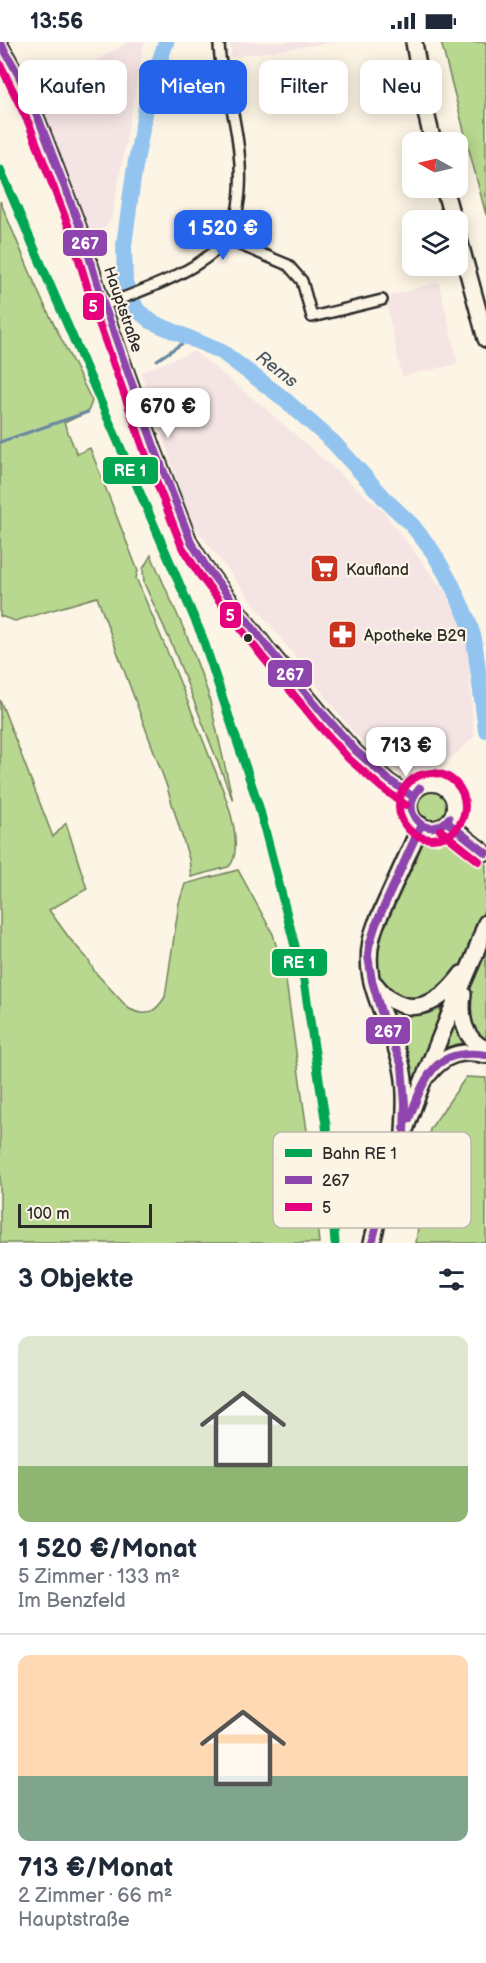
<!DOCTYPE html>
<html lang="de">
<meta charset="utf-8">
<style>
:root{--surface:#fff;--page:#f6f6f7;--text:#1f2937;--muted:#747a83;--line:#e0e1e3;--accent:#2563eb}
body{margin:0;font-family:"Balsamiq Sans",sans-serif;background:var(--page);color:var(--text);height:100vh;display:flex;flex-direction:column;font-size:22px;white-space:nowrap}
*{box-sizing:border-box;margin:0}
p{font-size:20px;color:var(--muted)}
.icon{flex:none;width:33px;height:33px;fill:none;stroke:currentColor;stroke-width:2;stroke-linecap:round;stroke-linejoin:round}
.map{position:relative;height:1201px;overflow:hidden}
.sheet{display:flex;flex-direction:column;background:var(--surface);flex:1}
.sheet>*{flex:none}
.banner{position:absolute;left:18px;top:18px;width:450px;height:54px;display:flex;gap:12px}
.needle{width:39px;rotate:278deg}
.fabs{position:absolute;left:402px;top:90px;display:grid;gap:12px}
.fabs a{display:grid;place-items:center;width:66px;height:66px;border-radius:12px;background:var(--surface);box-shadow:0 3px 15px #0003;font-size:30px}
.scale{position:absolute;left:18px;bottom:15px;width:134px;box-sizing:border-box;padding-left:6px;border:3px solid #2b2b2b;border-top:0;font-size:16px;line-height:21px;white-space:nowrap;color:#2b2b2b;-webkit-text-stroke:4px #fcf5e5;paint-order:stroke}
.price{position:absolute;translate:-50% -51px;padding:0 14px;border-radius:12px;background:#fff;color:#222;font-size:20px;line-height:39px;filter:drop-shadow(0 2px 3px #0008)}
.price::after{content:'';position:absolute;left:50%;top:36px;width:18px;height:14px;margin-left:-9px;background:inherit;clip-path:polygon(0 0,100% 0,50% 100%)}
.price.current{background:var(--accent);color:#fff}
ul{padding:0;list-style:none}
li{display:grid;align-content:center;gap:12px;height:318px;padding:0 18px}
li+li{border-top:2px solid var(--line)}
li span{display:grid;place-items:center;height:186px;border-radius:12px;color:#555}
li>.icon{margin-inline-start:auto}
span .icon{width:108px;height:108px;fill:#fffc;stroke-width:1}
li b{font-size:26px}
h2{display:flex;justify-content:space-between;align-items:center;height:72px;padding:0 18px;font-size:26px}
.pill{padding:0 21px;border-radius:12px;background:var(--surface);box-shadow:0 3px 15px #0003;font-size:21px;line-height:54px}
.pill.current{background:var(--accent);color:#fff}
.status{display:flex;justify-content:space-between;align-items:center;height:42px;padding:0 30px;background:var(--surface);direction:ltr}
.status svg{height:16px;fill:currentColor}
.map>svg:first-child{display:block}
.built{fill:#f5e4e4}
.green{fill:#b8d78f;stroke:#72815d;stroke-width:1.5}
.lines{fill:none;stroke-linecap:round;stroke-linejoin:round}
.stream{stroke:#6987a1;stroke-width:3}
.river{stroke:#93c4ef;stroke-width:16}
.minor-casing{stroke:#2b2b2b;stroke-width:14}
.tertiary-casing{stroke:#2b2b2b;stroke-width:16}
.secondary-casing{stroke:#2b2b2b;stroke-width:18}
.primary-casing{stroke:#2b2b2b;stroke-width:20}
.trunk-casing{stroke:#2b2b2b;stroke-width:20}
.minor{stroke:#fcf5e5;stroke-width:9}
.tertiary{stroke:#fcf5e5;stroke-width:12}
.secondary{stroke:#fcf5e5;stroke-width:14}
.primary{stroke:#fcf5e5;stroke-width:15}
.trunk{stroke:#fcf5e5;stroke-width:15}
.bus-1-casing{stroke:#fcf5e5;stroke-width:12}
.bus-2-casing{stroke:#fcf5e5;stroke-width:12}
.bus-1{stroke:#8e44ad;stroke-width:8}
.bus-2{stroke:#e5007d;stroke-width:8}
.rail-1-casing{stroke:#fcf5e5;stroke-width:14}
.rail-1{stroke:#00a651;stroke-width:9}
.bus-dot{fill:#2b2b2b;stroke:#fcf5e5;stroke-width:2}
.labels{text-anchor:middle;stroke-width:4.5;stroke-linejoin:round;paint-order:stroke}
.street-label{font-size:16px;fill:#2b2b2b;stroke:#fcf5e5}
.poi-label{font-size:16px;fill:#2b2b2b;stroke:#fcf5e5;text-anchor:start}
.water-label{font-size:18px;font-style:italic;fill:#4a5966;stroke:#fcf5e5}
.key{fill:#fcf5e5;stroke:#bdb8ad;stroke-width:1.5}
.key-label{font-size:16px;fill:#2b2b2b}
.line-badge{stroke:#fcf5e5;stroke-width:2}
.badge-label{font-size:16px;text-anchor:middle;font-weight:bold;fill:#fff}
</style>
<div class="status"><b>13:56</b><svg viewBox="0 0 49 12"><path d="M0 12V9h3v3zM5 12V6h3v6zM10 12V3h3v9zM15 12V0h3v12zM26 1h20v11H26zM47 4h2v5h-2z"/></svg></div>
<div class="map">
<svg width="486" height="1201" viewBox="0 0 486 1201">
<rect width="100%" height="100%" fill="#fcf5e5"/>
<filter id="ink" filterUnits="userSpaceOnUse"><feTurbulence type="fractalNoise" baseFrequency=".0167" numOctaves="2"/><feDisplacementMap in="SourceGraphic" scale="12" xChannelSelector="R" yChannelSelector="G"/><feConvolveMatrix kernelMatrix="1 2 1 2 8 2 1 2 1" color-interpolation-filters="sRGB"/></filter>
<g filter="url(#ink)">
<path class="built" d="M128,0H144L112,175L109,181L90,198L55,97L37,52Z
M231,0H337L231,15Z
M439,240L458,322L402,334L387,265L392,253Z
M194,309L266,367L382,468L446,551L461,581L468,608L474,695L456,712L432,730L422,735L410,734L398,730L371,708L352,689L191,480L141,330Z"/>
<path class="green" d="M441,0H486V173Z
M0,159L41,256L92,359L88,370L64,381L77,412L90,406L138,529L136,536C160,591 183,647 205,703C214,727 226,751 232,777C235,788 239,818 228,825L191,835L189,817L166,742L97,555L15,579L0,574Z
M151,513L189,599L208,651L233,759L172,603L144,541L143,527Z
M0,658L53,795L66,781L87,847L49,868L70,897L87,916L95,930L128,966C145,976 155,971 165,955L179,861L185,842L238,828L273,892L286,939L308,1096L319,1201H0Z
M417 764a16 16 0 1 1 32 0a16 16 0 1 1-32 0Z
M440,790L457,797L486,820V863L459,927L452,939L420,959L396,954L380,937L376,924L378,894L412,816L426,795Z
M486,902V1003L472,991L467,954Z
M443,957L437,982L409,1050L382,964Z
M455,970L473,1005L440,1015Z
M466,1035L486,1036V1201H416L430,1087Z"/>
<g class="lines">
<path class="stream" d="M157,318L189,297
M0,400L88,370"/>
<path class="river" d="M166,0L149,50L134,130L124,203L125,241L137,268L152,280L222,310L283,356L333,400L388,460L412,483L433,510L452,543L468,578L474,597L486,688"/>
<defs>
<path id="minor" d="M226,197L288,223L302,239L312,275L382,258
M104,263C139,250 203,228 225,198C247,167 241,112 234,77C229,51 219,27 219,0"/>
<path id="tertiary" d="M0,0L19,34L39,78L80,185L104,263L155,407L191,500L207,526L269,607L325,674L356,709L389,738L412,754"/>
<path id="secondary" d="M410 764a22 22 0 1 1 44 0a22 22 0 1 1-44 0Z
M447,780L486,811"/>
<path id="primary" d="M375,942C404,980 438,965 462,932
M463,952C460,975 463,997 486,1007
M429,1032C444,1012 463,1007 486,1013
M404,1091C405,1068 407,1044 401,1021C388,972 355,936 376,882L421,783
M372,1201C395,1102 434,1008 474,915"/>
<path id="trunk" d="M414,0L426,71L433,100
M444,146L453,178
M458,194L486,297
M474,915L486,881"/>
</defs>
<use href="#minor" class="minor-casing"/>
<use href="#tertiary" class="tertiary-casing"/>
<use href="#secondary" class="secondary-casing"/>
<use href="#primary" class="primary-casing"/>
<use href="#trunk" class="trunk-casing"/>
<use href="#minor" class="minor"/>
<use href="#tertiary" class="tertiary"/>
<use href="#secondary" class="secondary"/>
<use href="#primary" class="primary"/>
<use href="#trunk" class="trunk"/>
<defs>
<path id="bus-1" d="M0,0L19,34L39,78L80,185L104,263L155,407L191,500L207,526L269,607L325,674L356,709L389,738L412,754
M420,746C396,771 429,801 449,776
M447,780L486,811
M409,1077C425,1035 434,1005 486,1013
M372,1201L390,1131L404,1091L405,1062L402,1024L382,973L372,939L368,914L369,904L376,882L421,783"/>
<path id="bus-2" d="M0,22L29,82L70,188L94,267L145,411L182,505L199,532L261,613L317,681L349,717L382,746L406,763
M399 764a33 33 0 1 1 66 0a33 33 0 1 1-66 0Z
M440,788L479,819"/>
</defs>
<use href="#bus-1" class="bus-1-casing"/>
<use href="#bus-2" class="bus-2-casing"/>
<use href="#bus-1" class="bus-1"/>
<use href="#bus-2" class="bus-2"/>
<defs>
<path id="rail-1" d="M0,127L202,594L259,765L304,939L326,1083L335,1201"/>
</defs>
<use href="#rail-1" class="rail-1-casing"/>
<use href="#rail-1" class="rail-1"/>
</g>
</g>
<defs>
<symbol id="supermarket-square" viewBox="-11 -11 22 22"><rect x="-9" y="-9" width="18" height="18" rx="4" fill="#c8321e" stroke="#fcf5e5"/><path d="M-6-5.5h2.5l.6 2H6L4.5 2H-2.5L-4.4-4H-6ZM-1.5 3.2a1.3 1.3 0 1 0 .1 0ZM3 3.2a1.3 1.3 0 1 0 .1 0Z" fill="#fff"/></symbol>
<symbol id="pharmacy-square" viewBox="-11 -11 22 22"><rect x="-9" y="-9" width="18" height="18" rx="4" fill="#c8321e" stroke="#fcf5e5"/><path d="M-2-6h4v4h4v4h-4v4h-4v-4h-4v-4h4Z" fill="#fff"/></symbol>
</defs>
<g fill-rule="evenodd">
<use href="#supermarket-square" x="308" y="510" width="33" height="33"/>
<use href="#pharmacy-square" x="326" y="576" width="33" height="33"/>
</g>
<circle class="bus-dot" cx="248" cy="596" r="5"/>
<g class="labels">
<g class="street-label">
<text transform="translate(124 267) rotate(71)" y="6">Hauptstraße</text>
</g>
<g class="poi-label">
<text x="346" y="533">Kaufland</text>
<text x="364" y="599">Apotheke B29</text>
</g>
<g class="water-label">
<text transform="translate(277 327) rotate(38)" y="6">Rems</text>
</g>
</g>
<rect x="273" y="1090" width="198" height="96" rx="9" class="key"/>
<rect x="285" y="1107" width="27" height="8" fill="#00a651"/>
<rect x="285" y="1134" width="27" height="8" fill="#8e44ad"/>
<rect x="285" y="1161" width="27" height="8" fill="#e5007d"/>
<g class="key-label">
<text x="322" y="1117">Bahn RE 1</text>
<text x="322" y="1144">267</text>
<text x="322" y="1171">5</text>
</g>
<g class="line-badge">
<rect x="62" y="187" width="46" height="28" rx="6" fill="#8e44ad"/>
<rect x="82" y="250" width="23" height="29" rx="6" fill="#e5007d"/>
<rect x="102" y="414" width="57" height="29" rx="6" fill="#00a651"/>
<rect x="219" y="559" width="23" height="28" rx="6" fill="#e5007d"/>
<rect x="267" y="617" width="46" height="29" rx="6" fill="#8e44ad"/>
<rect x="271" y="906" width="57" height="29" rx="6" fill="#00a651"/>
<rect x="365" y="974" width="46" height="29" rx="6" fill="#8e44ad"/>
</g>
<g class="badge-label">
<text x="85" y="207">267</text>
<text x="93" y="270">5</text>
<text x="130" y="434">RE 1</text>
<text x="230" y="579">5</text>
<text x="290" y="638">267</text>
<text x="299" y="926">RE 1</text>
<text x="388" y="995">267</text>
</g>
</svg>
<div class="fabs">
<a><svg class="needle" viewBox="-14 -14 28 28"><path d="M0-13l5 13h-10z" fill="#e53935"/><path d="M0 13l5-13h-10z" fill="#747a83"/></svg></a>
<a><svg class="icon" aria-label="layers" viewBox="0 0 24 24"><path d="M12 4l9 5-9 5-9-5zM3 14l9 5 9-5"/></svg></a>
</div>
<div class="scale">100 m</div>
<b class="price current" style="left:223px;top:219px">1 520 €</b>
<b class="price" style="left:168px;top:397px">670 €</b>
<b class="price" style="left:406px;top:736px">713 €</b>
<div class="banner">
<a class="pill">Kaufen</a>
<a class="pill current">Mieten</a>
<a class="pill">Filter</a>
<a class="pill">Neu</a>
</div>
</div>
<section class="sheet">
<h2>3 Objekte<svg class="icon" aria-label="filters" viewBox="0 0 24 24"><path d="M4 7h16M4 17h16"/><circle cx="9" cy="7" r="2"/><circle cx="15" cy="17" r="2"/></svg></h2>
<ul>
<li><span style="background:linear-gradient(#dfe7d0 70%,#8fb573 0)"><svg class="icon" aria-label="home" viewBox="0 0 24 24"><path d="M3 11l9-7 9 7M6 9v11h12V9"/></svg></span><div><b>1 520 €/Monat</b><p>5 Zimmer · 133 m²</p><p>Im Benzfeld</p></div></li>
<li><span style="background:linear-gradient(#ffd9b3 65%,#7fa58c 0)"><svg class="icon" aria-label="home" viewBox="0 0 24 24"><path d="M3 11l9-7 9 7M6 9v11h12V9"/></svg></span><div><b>713 €/Monat</b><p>2 Zimmer · 66 m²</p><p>Hauptstraße</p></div></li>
</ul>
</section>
